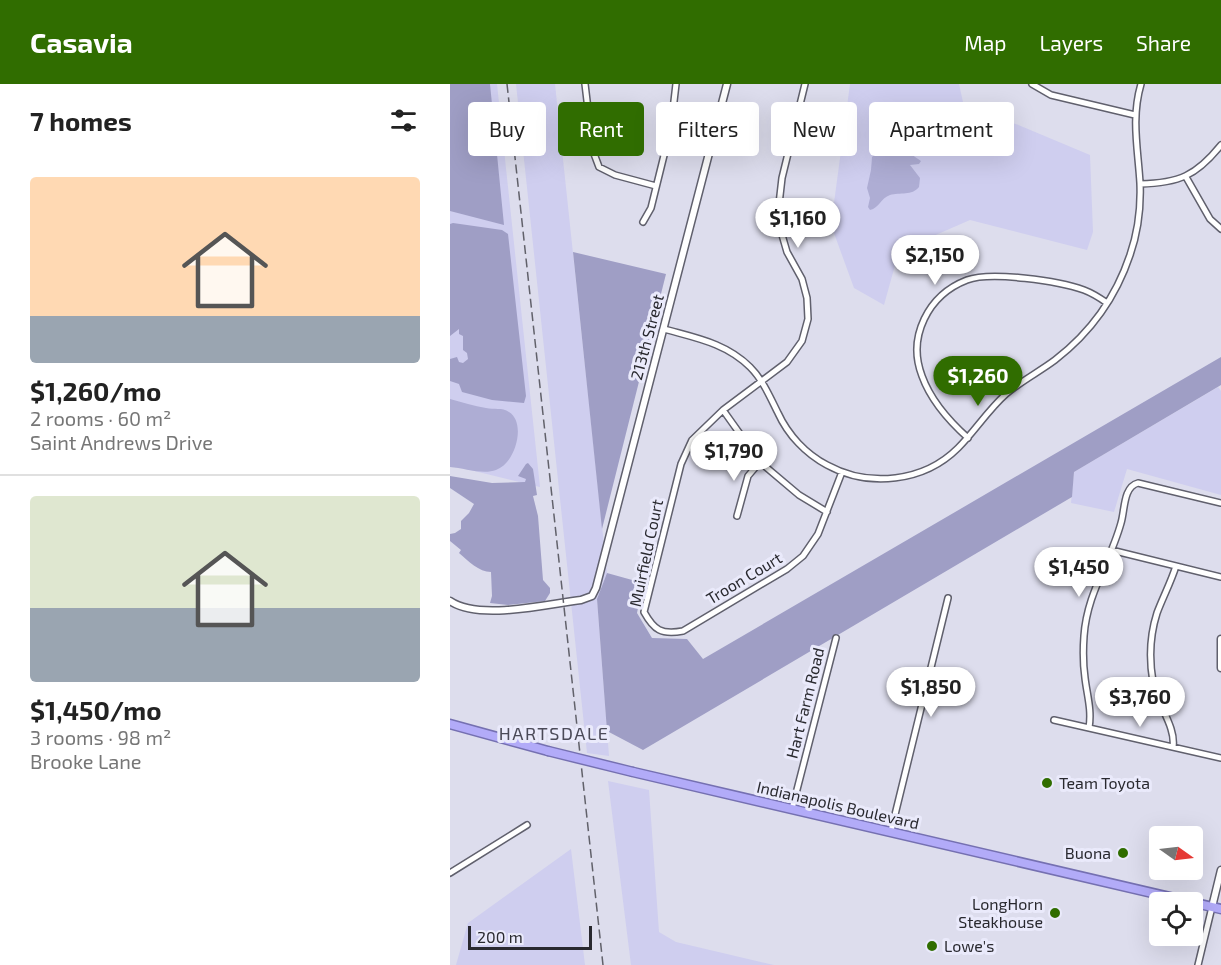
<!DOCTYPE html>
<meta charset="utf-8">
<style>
:root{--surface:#fff;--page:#f2f2f2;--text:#222;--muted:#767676;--line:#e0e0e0;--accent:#306d00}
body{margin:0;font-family:"Exo 2",sans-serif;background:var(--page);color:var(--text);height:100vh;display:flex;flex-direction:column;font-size:22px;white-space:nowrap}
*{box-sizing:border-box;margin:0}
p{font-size:20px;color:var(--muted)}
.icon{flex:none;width:33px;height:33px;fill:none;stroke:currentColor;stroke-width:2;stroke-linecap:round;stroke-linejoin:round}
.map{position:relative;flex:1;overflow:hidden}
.panel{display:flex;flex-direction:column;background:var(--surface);width:450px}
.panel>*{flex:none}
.banner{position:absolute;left:18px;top:18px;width:570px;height:54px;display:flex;gap:12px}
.needle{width:39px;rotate:104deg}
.tools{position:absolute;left:699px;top:742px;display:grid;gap:12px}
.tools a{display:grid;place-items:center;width:54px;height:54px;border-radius:6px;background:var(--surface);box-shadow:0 6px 24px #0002;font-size:30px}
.scale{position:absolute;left:18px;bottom:15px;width:124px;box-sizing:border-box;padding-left:6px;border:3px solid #29292f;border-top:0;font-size:16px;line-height:21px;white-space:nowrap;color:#29292f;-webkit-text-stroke:4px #eaeafb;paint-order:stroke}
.price{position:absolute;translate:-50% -51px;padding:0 14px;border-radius:21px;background:#fff;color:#222;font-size:20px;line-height:39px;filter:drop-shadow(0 2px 3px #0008)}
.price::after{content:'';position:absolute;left:50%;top:36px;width:18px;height:14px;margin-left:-9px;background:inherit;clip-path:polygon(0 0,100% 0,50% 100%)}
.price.on{background:var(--accent);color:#fff}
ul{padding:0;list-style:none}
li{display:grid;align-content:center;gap:12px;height:318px;padding:0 30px}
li+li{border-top:2px solid var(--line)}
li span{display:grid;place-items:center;height:186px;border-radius:6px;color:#555}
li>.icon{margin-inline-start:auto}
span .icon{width:108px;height:108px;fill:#fffc;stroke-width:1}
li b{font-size:26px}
h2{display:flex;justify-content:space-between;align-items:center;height:72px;padding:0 30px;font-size:26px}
.chip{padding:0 21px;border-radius:6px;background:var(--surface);box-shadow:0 6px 24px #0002;font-size:21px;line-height:54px}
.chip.on{background:var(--accent);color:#fff}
header{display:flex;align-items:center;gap:36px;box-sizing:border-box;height:84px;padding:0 30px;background:var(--accent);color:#fff}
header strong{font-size:28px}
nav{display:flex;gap:33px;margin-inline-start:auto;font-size:21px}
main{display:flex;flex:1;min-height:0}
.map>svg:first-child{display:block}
.green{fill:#cfceef}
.forest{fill:#9f9ec5}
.water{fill:#aeadd4}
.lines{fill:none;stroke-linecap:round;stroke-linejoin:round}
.minor-casing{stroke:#60606d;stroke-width:8}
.tertiary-casing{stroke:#60606d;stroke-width:9}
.trunk-casing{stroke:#7570b1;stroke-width:11}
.minor{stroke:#fff;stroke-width:5}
.tertiary{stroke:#fff;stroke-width:6}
.trunk{stroke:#b2abf8;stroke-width:8}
.rail{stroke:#61616a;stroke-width:1.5;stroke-dasharray:9 4.5;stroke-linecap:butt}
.trunk-bridge-casing{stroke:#7570b1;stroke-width:11;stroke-linecap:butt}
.trunk-bridge{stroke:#b2abf8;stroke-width:8}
.poi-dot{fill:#306d00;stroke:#eaeafb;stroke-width:2}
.labels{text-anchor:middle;stroke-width:6;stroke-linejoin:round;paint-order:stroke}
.street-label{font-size:16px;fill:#29292f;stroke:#eaeafb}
.poi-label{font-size:16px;fill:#29292f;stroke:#eaeafb;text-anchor:start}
.neighbourhood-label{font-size:18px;letter-spacing:1.5px;fill:#4b4a58;stroke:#eaeafb}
</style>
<header>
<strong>Casavia</strong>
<nav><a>Map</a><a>Layers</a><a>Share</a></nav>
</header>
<main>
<section class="panel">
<h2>7 homes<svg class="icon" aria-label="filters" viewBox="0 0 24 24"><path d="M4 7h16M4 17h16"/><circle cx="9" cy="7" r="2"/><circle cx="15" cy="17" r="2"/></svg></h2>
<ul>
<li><span style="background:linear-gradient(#ffd9b3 75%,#9aa5b1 0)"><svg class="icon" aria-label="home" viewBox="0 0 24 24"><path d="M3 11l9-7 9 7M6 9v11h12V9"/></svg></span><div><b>$1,260/mo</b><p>2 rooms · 60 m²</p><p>Saint Andrews Drive</p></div></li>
<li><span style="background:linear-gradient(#dfe7d0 60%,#9aa5b1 0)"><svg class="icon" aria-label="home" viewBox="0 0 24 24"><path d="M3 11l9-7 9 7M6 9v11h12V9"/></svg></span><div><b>$1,450/mo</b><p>3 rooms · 98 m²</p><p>Brooke Lane</p></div></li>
</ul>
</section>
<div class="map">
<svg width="771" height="881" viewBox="0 0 771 881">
<rect width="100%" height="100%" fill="#dddded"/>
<path class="green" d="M0,0H47L90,403L0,381Z
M66,0H105L157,489L147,515L159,672L137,669Z
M400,0H509L513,18L640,71L643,148L637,166L520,136L449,167L434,221L404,204L381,141Z
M768,303L771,307V411L677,385L664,428L621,419L624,388Z
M158,697L199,706L209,848L226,858L324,881H181Z
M121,765L135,881H6L18,839Z"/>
<path class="forest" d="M0,0H40L54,141L0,127Z
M3,139L52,146L58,150L76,312L74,319L42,316L12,308L9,300L0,297V275L7,273L9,278L13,279L18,275L17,269L13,266V252L9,250V245L0,252V140Z
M123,168L216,190L152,445Z
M771,273V301L624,388L622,413L193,666L157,647L147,515L157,489L193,499L187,529L202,554L237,555L253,575Z
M78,379L83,385L87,411L83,412L88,432L93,496L100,504V509L95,517L58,521L40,519L42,512L41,488C29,488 18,477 9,469L11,466L0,457V450L5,449L11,445V437L19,429L24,420L0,404V392L42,399L75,398L76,395L68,392L76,380Z"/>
<path class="water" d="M447,46L449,49L452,64L471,77L469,80L460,81L470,94L469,103C462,112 450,108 440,111C431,114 429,124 420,126L418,123L420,114L417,104L421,86L422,73C423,72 429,67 430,65C435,55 433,48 447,46Z
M0,315C12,318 24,322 36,324C44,326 52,323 59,328C77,339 65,380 46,386C33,391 14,384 0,383Z"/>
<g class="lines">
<defs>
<path id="minor" d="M135,0L143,67L149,83L165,91L206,102
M355,0L332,94L329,120L330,144L337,168L352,195L357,214L358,235L352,257L337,278L273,326L242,356L231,380L194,528C204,546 211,551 233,547L337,485L353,472L368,450L392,388
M582,0L601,11L685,31
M736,93L760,135L771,145
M690,100C729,99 746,92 771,61
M193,138L201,124L221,43L226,0
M214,245C246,254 276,259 300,283C313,296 320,313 328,329C338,351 356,370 377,381C419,404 474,398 508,364C525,347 538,326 556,310C571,297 589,288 605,276C640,249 666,213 680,171C688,148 691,123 690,99C688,65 681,34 691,0
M273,326L310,378L349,411L377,428
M518,354C499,337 481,317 472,292C457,253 478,211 517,196C541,187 609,197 634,206C642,209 650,214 657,219
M287,432L298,392L310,378
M661,466L771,493
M604,636L771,674
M639,644C642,626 637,611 635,594C633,580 633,566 634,552C637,509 660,479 671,439C675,426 673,403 688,399L771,419
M723,663C726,642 707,621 703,598C699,575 700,551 707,529C713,513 721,498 726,482
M342,725L386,554
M441,747L498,514
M0,789L77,741
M748,881L762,823"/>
<path id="tertiary" d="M0,517C29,537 97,520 131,516L142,512L146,504L277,0
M771,555V584
M762,823L771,786"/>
<path id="trunk" d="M0,640L98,667
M183,688L771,825"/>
</defs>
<use href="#minor" class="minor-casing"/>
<use href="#tertiary" class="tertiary-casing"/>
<use href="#trunk" class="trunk-casing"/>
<use href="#minor" class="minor"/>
<use href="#tertiary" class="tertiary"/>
<use href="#trunk" class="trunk"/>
<path class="rail" d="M57,0L153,881"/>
<defs>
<path id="trunk-bridge" d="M98,667L183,688"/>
</defs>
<use href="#trunk-bridge" class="trunk-bridge-casing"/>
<use href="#trunk-bridge" class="trunk-bridge"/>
</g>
<g class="poi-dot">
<circle cx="597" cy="699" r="6"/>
<circle cx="673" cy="769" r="6"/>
<circle cx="605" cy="829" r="6"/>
<circle cx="482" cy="862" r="6"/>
</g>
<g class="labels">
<g class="street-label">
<text transform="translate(197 253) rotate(-75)" y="6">213th Street</text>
<text transform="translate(196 469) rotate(-78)" y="6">Muirfield Court</text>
<text transform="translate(294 494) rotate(-31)" y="6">Troon Court</text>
<text transform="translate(355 619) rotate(-76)" y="6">Hart Farm Road</text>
<text transform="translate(388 721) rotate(13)" y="6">Indianapolis Boulevard</text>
</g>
<g class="poi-label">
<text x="609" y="705">Team Toyota</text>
<text x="661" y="775" text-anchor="end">Buona</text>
<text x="593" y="826" text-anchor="end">LongHorn<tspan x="593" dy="18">Steakhouse</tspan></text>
<text x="494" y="868">Lowe's</text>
</g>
<g class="neighbourhood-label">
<text x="104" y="656">HARTSDALE</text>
</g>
</g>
</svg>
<div class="tools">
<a><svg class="needle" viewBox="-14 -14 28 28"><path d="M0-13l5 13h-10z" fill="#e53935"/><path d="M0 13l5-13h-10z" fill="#767676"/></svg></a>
<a><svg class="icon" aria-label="locate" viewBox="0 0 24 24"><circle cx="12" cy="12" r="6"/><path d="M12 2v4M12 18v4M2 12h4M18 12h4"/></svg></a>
</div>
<div class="scale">200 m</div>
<b class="price" style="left:348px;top:165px">$1,160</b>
<b class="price" style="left:485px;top:202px">$2,150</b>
<b class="price on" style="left:528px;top:323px">$1,260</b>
<b class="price" style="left:284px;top:398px">$1,790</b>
<b class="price" style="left:629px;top:514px">$1,450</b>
<b class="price" style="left:481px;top:634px">$1,850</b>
<b class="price" style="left:690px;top:644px">$3,760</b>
<div class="banner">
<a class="chip">Buy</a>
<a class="chip on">Rent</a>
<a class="chip">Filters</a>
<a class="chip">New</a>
<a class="chip">Apartment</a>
</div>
</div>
</main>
